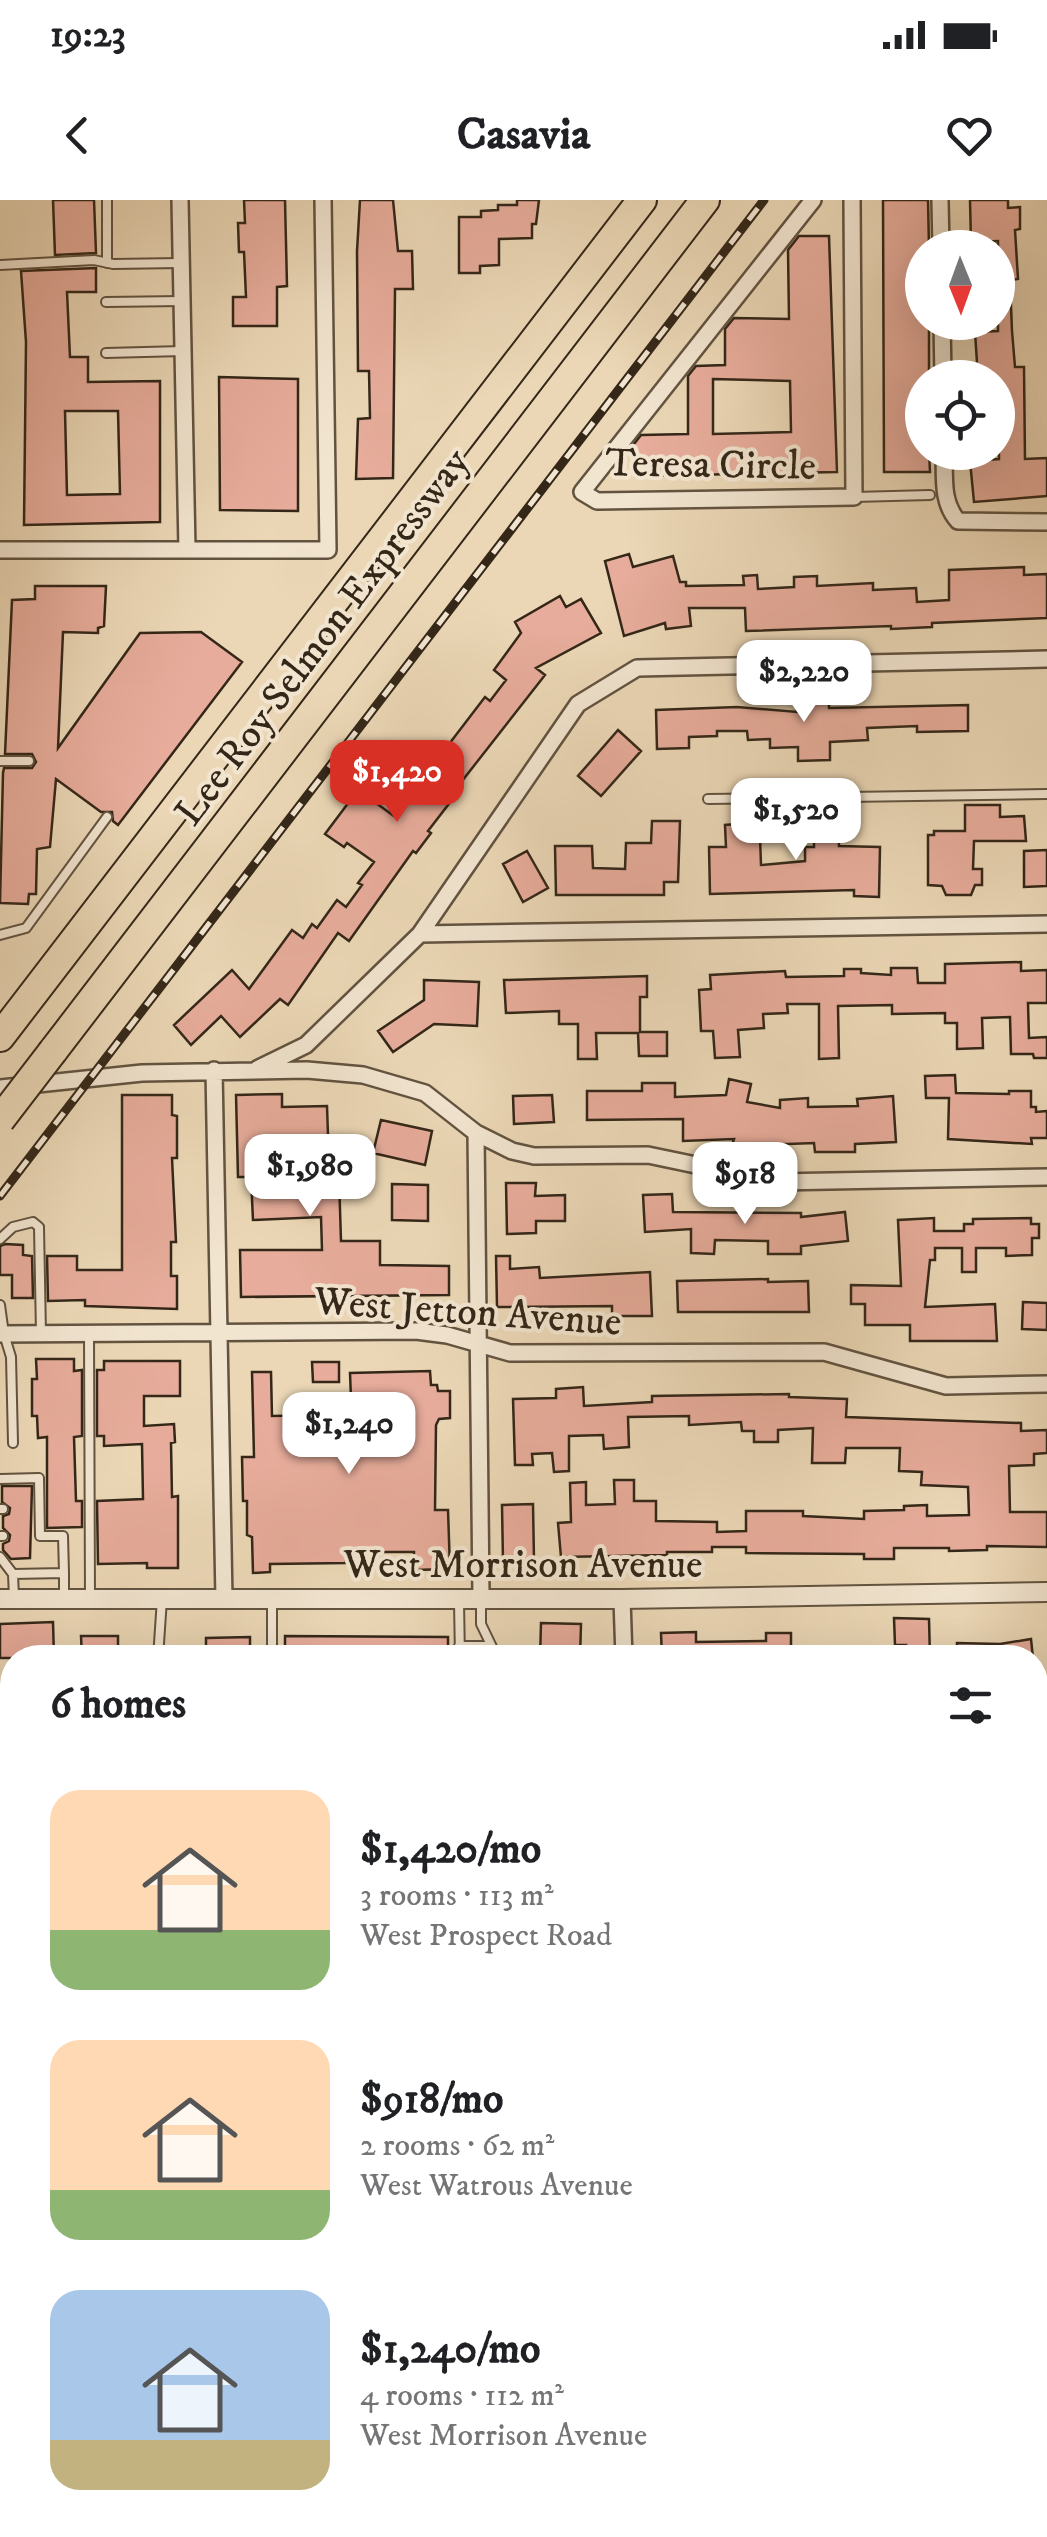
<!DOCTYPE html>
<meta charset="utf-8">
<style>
:root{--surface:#fff;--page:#f6f6f6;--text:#202124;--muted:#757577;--accent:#d93025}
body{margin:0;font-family:"IM FELL DW Pica",serif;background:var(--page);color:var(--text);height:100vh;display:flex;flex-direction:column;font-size:38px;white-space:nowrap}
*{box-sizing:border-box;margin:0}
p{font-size:32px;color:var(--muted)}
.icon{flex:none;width:55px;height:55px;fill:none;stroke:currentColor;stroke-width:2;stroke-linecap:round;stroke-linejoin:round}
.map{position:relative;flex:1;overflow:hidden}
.details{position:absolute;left:0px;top:1445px;width:1048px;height:892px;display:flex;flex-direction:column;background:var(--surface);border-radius:40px 40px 0 0;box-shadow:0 10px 40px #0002}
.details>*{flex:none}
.needle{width:65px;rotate:179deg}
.fabs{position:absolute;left:905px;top:30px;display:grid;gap:20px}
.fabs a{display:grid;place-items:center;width:110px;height:110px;border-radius:50%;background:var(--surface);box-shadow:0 10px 40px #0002;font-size:50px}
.price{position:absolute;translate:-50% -85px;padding:0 22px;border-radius:20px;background:#fff;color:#222;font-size:32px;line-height:65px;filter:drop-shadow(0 2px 5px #0008)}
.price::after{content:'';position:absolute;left:50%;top:60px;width:30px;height:22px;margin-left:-15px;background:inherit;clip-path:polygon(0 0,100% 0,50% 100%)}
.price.selected{background:var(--accent);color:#fff}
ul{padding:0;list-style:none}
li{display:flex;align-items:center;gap:30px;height:250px;padding:0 50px}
li span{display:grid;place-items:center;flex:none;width:280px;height:200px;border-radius:30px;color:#555}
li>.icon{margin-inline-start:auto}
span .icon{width:120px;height:120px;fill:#fffc;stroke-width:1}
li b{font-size:42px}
h2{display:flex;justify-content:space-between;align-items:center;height:120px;padding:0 50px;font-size:42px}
.status{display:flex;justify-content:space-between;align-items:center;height:70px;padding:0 50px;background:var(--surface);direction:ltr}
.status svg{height:28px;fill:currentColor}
header{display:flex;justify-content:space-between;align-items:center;height:130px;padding:0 50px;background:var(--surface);font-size:45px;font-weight:800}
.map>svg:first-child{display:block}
.building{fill:#e7ac9b;stroke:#342718;stroke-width:2.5;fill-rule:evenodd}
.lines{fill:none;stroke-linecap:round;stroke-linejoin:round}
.service-casing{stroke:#625340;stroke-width:12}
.minor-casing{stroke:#625340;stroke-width:20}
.tertiary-casing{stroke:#625340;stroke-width:22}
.motorway-casing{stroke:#342718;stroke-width:32}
.path{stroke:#342718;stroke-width:4;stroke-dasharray:8 5;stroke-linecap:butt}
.service{stroke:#f2e5d0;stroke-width:8}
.minor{stroke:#f2e5d0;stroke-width:15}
.tertiary{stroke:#f2e5d0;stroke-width:18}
.motorway{stroke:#ebd7b6;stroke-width:28}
.rail-casing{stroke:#342718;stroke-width:9}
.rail{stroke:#f2e5d0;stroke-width:5;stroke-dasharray:15;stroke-linecap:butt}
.motorway-bridge-casing{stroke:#342718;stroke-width:32;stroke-linecap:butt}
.motorway-bridge{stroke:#ebd7b6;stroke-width:28}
.labels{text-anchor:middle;stroke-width:8;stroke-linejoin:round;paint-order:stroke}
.street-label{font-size:40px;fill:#342718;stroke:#f2e5d0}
</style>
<div class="status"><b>19:23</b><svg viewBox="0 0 49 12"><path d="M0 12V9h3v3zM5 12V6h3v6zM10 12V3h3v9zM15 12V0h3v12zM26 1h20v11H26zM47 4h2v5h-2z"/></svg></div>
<header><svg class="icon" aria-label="back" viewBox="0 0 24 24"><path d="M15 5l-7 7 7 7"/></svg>Casavia<svg class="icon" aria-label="heart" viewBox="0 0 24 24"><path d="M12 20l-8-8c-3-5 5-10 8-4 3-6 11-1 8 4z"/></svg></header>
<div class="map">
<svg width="1047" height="2337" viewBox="0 0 1047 2337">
<rect width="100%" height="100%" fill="#ebd7b6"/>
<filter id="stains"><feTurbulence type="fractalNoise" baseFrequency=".002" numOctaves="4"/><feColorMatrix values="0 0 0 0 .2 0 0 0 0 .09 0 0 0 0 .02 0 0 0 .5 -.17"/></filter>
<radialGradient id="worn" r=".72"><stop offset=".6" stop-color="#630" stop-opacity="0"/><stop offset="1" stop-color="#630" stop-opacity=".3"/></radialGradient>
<path class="building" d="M53,0H94L96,53L55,55Z
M244,0H285L287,86L277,87V126H233V97H246L244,52H239L238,23H245Z
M360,0H393L398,51H412L413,89H395L393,278L356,279L358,219L370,218L369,171H358L357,51Z
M517,0H539L536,24H532V38L499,39V65L480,66V73H459V17H481V11L498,10V5H517Z
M883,0H928L929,48H922V122H929V178H922V252H929L930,272H884Z
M970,0H1008V8L1020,7V29L1015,30L1018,79L1010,80L1012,131L1015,167H1024L1025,259L1047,258V296L974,302L970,261L999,259L998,178H978L975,132L998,131V41L971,42Z
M799,36H829L837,272L635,276L634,244L641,235L688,234V176L696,166L725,165V129L734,118L789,119L788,50ZM713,179L790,181L791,232L713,234Z
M96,68V92H67L70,157H88V182L160,181V322L24,325L26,142L21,71ZM65,211H118L120,294L67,295Z
M219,177L298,179V311L220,310Z
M629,354L633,367L673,356L680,382H686V386L744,385L743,376L757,375L758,389L794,387V377L817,376V386L873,383V390L916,388L917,402L949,400V370L1024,367V375L1047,374V418L932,423V427L891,429V426L746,431L745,408H689L691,426L666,429L665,423L624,436L605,361Z
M35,386H106L104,426L98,428V433L63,432L58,548L140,433L201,432L242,462L118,625L113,621L112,612H101L56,579L50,647L37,649L36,694H29L28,704L0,703L3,573L4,568H32L36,562L32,554H5L12,400L35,399Z
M560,396L566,407L581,399L601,433L536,468L545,475L455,590L458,592L428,631L431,633L416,653L413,651L349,741L338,733L288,805L280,799L240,837L221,816L191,845L174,825L232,770L249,789L292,730L303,738L312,724L317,728L337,700L346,707L362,685L358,683L374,662L347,643L344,647L325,634L358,590L394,616L485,497L490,501L506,480L494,470L521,433L515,422Z
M829,503V508L968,505V531L917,532V526L867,528L868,540L830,542V560L798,561V547L770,548V539L748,540L747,531H717V536L689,537V548L657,549L656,510L737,507L797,512V504Z
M618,530L641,551L601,596L578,576Z
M814,605H838L839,646L880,647L879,697L854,696V690L710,694L709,647H726L725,625L748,623V638L760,637L761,665L805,661V647H814Z
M965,605H1000V617L1024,616L1026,641H974L973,669H982V685H975L971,695H946L942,686L928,685V635H934V631H965Z
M652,621H680L678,682H664V695H556L555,646H592L593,668L625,669L626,643H651Z
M1047,650V686L1024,687V651Z
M527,651L548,688L523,702L503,664Z
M1021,762V771L1047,770V803H1028L1029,838L1047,837V858H1034L1033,854H1011L1010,817L982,818L983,848L957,849V823H945V813L892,814V805L838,806L839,858L819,859V804H787L788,813L763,814L764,828L738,830L740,857L715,858L713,831H701L699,790L711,789L710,775L785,771L786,777L844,776V769H861V773L891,775V768H917L918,783H945V764Z
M647,776V797H640V832H667V856H639L638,833H596L597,859H578V824H559V811L506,813L504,780Z
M424,780L479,782L477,826L434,824L393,852L378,831L424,800Z
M955,875L956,893L1009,894V891H1031V907H1036V912L1047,911V938H1031L1032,944L948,939L949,898H926L925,876Z
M729,879L751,884L747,902L780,908V900L808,898V907L858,906L857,899L893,896L896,942L855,944V952H815L814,943L761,945L760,950L732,945L734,939L683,941V919L587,920V891H642V883H675V897L726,895Z
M282,894V907L327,906L328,935L282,936V988L321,987V979L339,978L341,1041H380V1065L449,1066V1095L241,1097L240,1050H322L321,1017L253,1020L251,977H238L236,895Z
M122,895H172V915L177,916V958H172L176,1042H171V1076H177V1109L85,1106V1100L48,1101L47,1056H77V1070H122Z
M552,895L554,922L514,924L513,896Z
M381,920L432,931L425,965L373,953Z
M506,983H536L535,996L565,995V1021H536V1033L507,1034Z
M392,984L428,985V1021L392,1020Z
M672,994L673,1012L801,1013V1017L845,1012L848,1041L801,1046V1054H768V1041L715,1040L714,1054L691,1053V1029L645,1032L643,995Z
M934,1018V1031H964V1024H973V1019L1031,1018V1024H1039V1038H1032V1055L1006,1056V1048H976V1072H962V1048H935V1060H930L925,1107L995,1104L997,1141H910V1125H865V1104H851V1085L901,1086L898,1020Z
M5,1044L23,1045V1055L32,1056L33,1098H12V1075H0V1046Z
M496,1056H510V1069L539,1067L540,1078L650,1072L652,1116H612V1106L497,1107Z
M768,1079V1082L808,1081L809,1112H678L677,1081Z
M1023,1102L1047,1103V1130L1022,1129Z
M36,1159H74V1171L82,1170V1236L74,1237L76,1301H82V1327L47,1328V1237L38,1238L37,1216H32V1179H37Z
M104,1161H180V1196H144V1226L174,1224L175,1242L171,1243L172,1297L178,1296V1368H147V1363L98,1364L97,1301L143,1299L142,1244L104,1246V1236H97V1170H104Z
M312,1162H339V1182H313Z
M430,1171L431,1185H437L438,1191H450V1218L439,1219L436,1225L435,1310H448L450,1369L414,1370V1352H346V1363L270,1364V1372L253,1373L252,1337L247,1335V1301H243L242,1257H254L252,1172H271L272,1216L322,1215V1252L353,1251L350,1173Z
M583,1187L584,1206L652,1202V1196L789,1194V1197L847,1199L846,1217L1021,1223V1231L1047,1230V1253L1034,1254V1265L1009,1266L1010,1312H1047V1347L987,1346V1350L949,1351V1348H894V1359H864V1354L746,1353V1347H712V1352H667V1355L561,1357L558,1323L571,1322L570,1283L586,1282V1305L615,1304L614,1280H634V1301H656V1321L717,1322V1332L746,1331V1311H803V1316L864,1319V1311L904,1310V1306L927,1305V1316L969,1315L968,1287L921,1285L922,1272L899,1271L900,1248H846L845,1263H812L813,1228L778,1230V1242H754V1231H742L741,1222L689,1225V1216L628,1217L629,1247L604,1249L603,1235L569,1236V1271L554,1272L552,1253L532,1254L533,1265H515L513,1199L556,1198V1189Z
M2,1286H32L30,1358L11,1359L3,1350V1344L9,1341L10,1335L3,1328V1316L9,1314L10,1308L2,1302Z
M533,1304L534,1360L503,1361L502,1305Z
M894,1418L929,1419L930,1458H906V1445H895Z
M53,1422L54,1458H0V1424Z
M541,1423L581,1424L580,1458H540Z
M696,1432V1442L766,1441V1433H791V1458H662L661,1433Z
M81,1436H118V1458H82Z
M285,1436L448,1437V1458H285Z
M250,1437V1458H206V1438Z
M1031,1439L1033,1458H956L957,1443L1000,1444Z"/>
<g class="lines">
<defs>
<path id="service" d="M107,0V63
M0,65L94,60L113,64L180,63
M106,102L182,101
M106,153L183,151
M854,297L930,295
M0,561H29
M708,599L1047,594
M0,735L26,728L107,617
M0,1039L13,1027L33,1022L39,1027L41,1134
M0,1105L4,1134L11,1157L13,1243
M89,1134L90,1399
M0,1279L39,1278L40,1336H63L64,1373
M0,1309H3
M0,1336H3
M0,1357L13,1374L14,1398
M13,1374L64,1373V1397
M272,1399V1458
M459,1402L460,1458
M481,1402V1424L493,1449V1458
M459,1446H491
M158,1458L162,1399
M0,1554H12
M0,1600H12
M0,1708H12
M0,2036L12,2035
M0,2096H12
M0,2309L12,2308
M76,2325L83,2337
M466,2325L467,2337"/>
<path id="minor" d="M180,0L187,349
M813,0L582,292L597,301L854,297L852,0
M940,0L941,48
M942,122L943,178
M944,252C945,277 941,302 958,321L1047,322
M0,350H328L323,0
M420,734L1047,724
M257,869L306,845L420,734L578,504L637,468L1047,459
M214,870L224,1399
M0,888L142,873L307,870L363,875L425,893L476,933L512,951L534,956L648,955L777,982L1047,977
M476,933L481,1397
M0,1134L416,1131L447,1135L510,1153L824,1152L946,1186L1047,1184
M622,1399L624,1458
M1035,1636H1047
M0,1803H12
M1035,1830L1047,1823
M1035,2133L1047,2126
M1035,2169H1047
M1035,2278L1047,2277
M231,2325V2337
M695,2325H698
M1022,2337V2325"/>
<path id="tertiary" d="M0,1399H622L1047,1392"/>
<path id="motorway" d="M0,837L642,0
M53,851L705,0"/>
</defs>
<use href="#service" class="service-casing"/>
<use href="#minor" class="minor-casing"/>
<use href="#tertiary" class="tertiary-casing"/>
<use href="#motorway" class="motorway-casing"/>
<path class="path" d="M670,2337L684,2331"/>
<use href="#service" class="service"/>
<use href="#minor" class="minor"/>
<use href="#tertiary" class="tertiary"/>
<use href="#motorway" class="motorway"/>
<defs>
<path id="rail" d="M0,996L764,0"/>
</defs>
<use href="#rail" class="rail-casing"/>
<use href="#rail" class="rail"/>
<defs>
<path id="motorway-bridge" d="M0,920L53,851"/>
</defs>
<use href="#motorway-bridge" class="motorway-bridge-casing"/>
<use href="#motorway-bridge" class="motorway-bridge"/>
</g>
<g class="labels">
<g class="street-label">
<text transform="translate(711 263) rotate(1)" y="14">Teresa Circle</text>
<text transform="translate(321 436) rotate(-53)" y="14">Lee Roy Selmon Expressway</text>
<text transform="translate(468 1110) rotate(4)" y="14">West Jetton Avenue</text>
<text x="523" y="1377">West Morrison Avenue</text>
</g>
</g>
<rect width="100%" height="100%" filter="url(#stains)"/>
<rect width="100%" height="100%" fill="url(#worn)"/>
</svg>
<div class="fabs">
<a><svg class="needle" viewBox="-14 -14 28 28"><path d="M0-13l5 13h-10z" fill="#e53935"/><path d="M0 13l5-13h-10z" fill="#757577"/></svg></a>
<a><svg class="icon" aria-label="locate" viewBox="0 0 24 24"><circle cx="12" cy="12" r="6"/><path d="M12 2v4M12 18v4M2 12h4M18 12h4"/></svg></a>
</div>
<b class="price" style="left:804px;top:525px">$2,220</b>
<b class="price selected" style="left:397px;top:625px">$1,420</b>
<b class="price" style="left:796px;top:663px">$1,520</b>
<b class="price" style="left:310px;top:1019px">$1,980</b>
<b class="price" style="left:745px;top:1027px">$918</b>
<b class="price" style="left:349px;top:1277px">$1,240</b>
<section class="details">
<h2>6 homes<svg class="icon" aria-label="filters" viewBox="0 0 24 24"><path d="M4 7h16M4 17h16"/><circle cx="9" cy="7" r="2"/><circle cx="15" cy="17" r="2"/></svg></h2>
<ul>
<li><span style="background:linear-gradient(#ffd9b3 70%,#8fb573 0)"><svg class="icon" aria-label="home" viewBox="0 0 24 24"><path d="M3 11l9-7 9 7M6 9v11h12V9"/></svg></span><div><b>$1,420/mo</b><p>3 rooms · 113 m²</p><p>West Prospect Road</p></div></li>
<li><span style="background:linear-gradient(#ffd9b3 75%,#8fb573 0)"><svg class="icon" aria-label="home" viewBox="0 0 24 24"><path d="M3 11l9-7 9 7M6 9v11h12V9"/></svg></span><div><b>$918/mo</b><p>2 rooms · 62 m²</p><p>West Watrous Avenue</p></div></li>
<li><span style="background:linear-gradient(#a9c7e8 75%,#c2b280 0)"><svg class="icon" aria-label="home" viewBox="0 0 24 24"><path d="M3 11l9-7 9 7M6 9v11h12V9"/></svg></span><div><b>$1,240/mo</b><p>4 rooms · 112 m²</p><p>West Morrison Avenue</p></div></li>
</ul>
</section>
</div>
